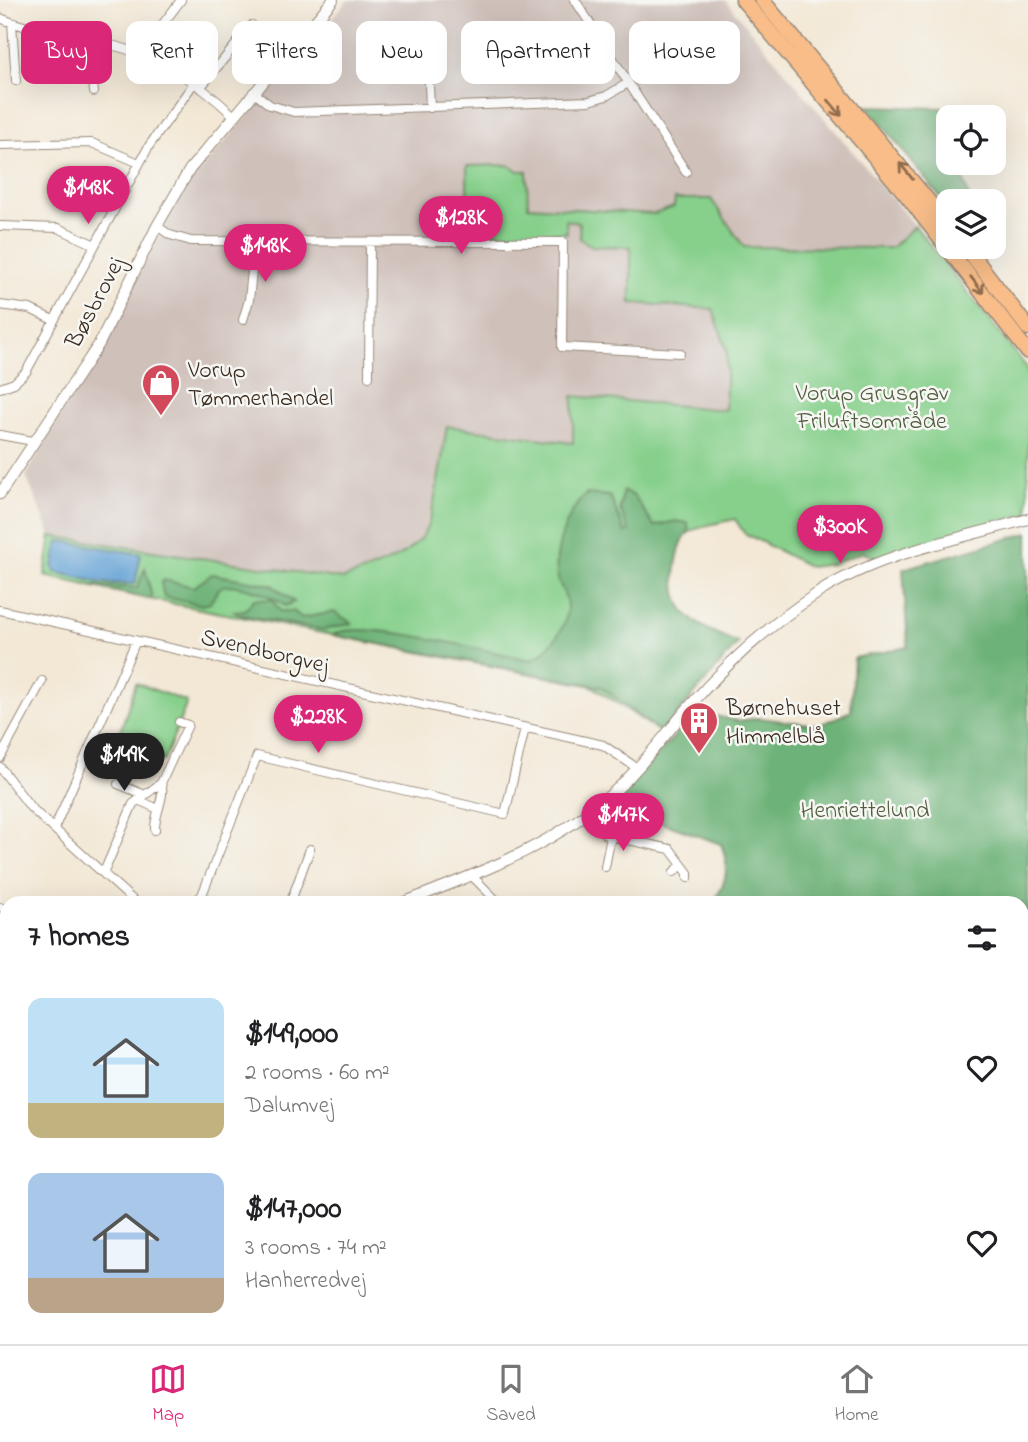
<!DOCTYPE html>
<meta charset="utf-8">
<style>
:root{--surface:#fff;--page:#f6f6f6;--text:#202124;--muted:#757577;--line:#e0e0e0;--accent:#db2777}
body{margin:0;font-family:"Indie Flower",sans-serif;background:var(--page);color:var(--text);height:100vh;display:flex;flex-direction:column;font-size:26px;white-space:nowrap}
*{box-sizing:border-box;margin:0}
p{font-size:23px;color:var(--muted)}
.icon{flex:none;width:38px;height:38px;fill:none;stroke:currentColor;stroke-width:2;stroke-linecap:round;stroke-linejoin:round}
.map{position:relative;flex:1;overflow:hidden}
.sheet{position:absolute;left:0px;top:896px;width:1029px;height:448px;display:flex;flex-direction:column;background:var(--surface);border-radius:21px 21px 0 0;box-shadow:0 7px 28px #0002}
.sheet>*{flex:none}
.banner{position:absolute;left:21px;top:21px;width:987px;height:63px;display:flex;gap:14px}
.buttons{position:absolute;left:936px;top:105px;display:grid;gap:14px}
.buttons a{display:grid;place-items:center;width:70px;height:70px;border-radius:14px;background:var(--surface);box-shadow:0 7px 28px #0002;font-size:35px}
.price{position:absolute;translate:-50% -60px;padding:0 16px;border-radius:24px;background:var(--accent);color:#fff;font-size:23px;line-height:46px;filter:drop-shadow(0 2px 4px #0008)}
.price::after{content:'';position:absolute;left:50%;top:42px;width:21px;height:16px;margin-left:-10px;background:inherit;clip-path:polygon(0 0,100% 0,50% 100%)}
.price.current{background:#222;color:#fff}
ul{padding:0;list-style:none}
li{display:flex;align-items:center;gap:21px;height:175px;padding:0 28px}
li span{display:grid;place-items:center;flex:none;width:196px;height:140px;border-radius:14px;color:#555}
li>.icon{margin-inline-start:auto}
span .icon{width:84px;height:84px;fill:#fffc;stroke-width:1}
li b{font-size:30px}
h2{display:flex;justify-content:space-between;align-items:center;height:84px;padding:0 28px;font-size:30px}
.pill{padding:0 24px;border-radius:14px;background:var(--surface);box-shadow:0 7px 28px #0002;font-size:24px;line-height:63px}
.pill.current{background:var(--accent);color:#fff}
.tab-bar{display:flex;justify-content:space-around;align-items:center;height:98px;border-top:2px solid var(--line);background:var(--surface);font-size:19px;color:var(--muted)}
.tab-bar a{display:grid;justify-items:center;gap:4px}
.tab-bar .current{color:var(--accent)}
.map>svg:first-child{display:block}
.industrial{fill:#cfc0ba}
.green{fill:#87d08c;stroke:#617d55;stroke-width:2}
.forest{fill:#6db278;stroke:#546e4b;stroke-width:2}
.water{fill:#63a2d5;stroke:#4f667a;stroke-width:2}
.lines{fill:none;stroke-linecap:round;stroke-linejoin:round}
.minor-casing{stroke:#97897a;stroke-width:10}
.tertiary-casing{stroke:#97897a;stroke-width:12}
.motorway-casing{stroke:#97897a;stroke-width:17}
.minor{stroke:#fff;stroke-width:8}
.tertiary{stroke:#fff;stroke-width:10}
.motorway{stroke:#f8bd89;stroke-width:14}
.oneway{stroke:#906c4e}
.labels{text-anchor:middle;stroke-width:5;stroke-linejoin:round;paint-order:stroke}
.street-label{font-size:24px;fill:#3b2a1e;stroke:#f6f6f2}
.poi-label{font-size:24px;fill:#3b2a1e;stroke:#f6f6f2;text-anchor:start}
.park-label{font-size:24px;fill:#525c3f;stroke:#f6f6f2}
</style>
<div class="map">
<svg width="1028" height="1344" viewBox="0 0 1028 1344">
<rect width="100%" height="100%" fill="#f6f6f2"/>
<filter id="ink" filterUnits="userSpaceOnUse"><feTurbulence type="fractalNoise" baseFrequency=".0143" numOctaves="2"/><feDisplacementMap in="SourceGraphic" scale="14" xChannelSelector="R" yChannelSelector="G"/><feConvolveMatrix kernelMatrix="1 2 1 2 8 2 1 2 1" color-interpolation-filters="sRGB"/></filter>
<filter id="wash" filterUnits="userSpaceOnUse"><feTurbulence type="fractalNoise" baseFrequency=".00686" numOctaves="4" result="noise"/><feDisplacementMap in="SourceGraphic" scale="28" xChannelSelector="R" yChannelSelector="G"/><feGaussianBlur stdDeviation="1.57" result="paint"/><feColorMatrix in="noise" values="0 0 0 0 0 0 0 0 0 0 0 0 0 0 0 0 0 1.4 0 .05"/><feComposite in="paint" operator="in"/></filter>
<g filter="url(#wash)">
<rect width="100%" height="100%" fill="#f3e8d6"/>
<path class="industrial" d="M348,0H725L915,226L891,248L632,247L631,303L713,308L727,351L725,411L573,396V443L437,486L422,537L389,561L343,579L51,536L26,476L189,183Z"/>
<path class="green" d="M509,165L518,171H527L528,206L654,214L674,207L675,199H711L744,247L891,248L915,226L1028,369V514L897,554L877,558L862,552L832,564L810,567L744,533L735,519C721,523 700,525 688,533C679,539 678,553 676,563C667,614 696,625 738,643L661,733L592,686L149,599L45,576L51,536L343,579C369,569 402,560 421,538C434,523 443,448 447,426L573,443V396L725,410L727,351L713,309L631,303V247L592,246L580,239L579,223L566,220L567,233H468L467,166Z
M136,683L187,702L164,761L116,745Z
M726,1337H817L816,1344H724Z"/>
<path class="forest" d="M867,106L943,108L948,128V163H959L970,201H948V207Z
M623,491L634,496L654,526L676,521L688,523L689,532C680,541 678,554 676,567C669,616 698,626 738,643L661,733L602,687L333,635C357,617 495,653 530,660C551,651 572,622 566,599C564,591 558,582 557,574C554,548 568,511 586,494L610,496L625,533L629,531L620,509Z
M1028,533V1265H1025L1022,1214V903H713C727,883 730,866 721,844L610,804L673,738L692,711L739,721L758,718L820,725L851,711L854,658L908,647L903,569Z
M145,568L152,597L149,599L85,585L137,588Z
M212,574L272,585L294,602L285,606C276,597 231,579 220,588C216,591 213,599 210,603L202,605L164,597L161,583L164,580L194,587Z
M254,599L272,600L280,611H293L302,618L334,612L352,623L324,630L241,615L234,611L245,610Z"/>
<path class="water" d="M61,541L141,554L135,584L102,583L55,572L53,567L58,543Z"/>
</g>
<g filter="url(#ink)">
<g class="lines">
<defs>
<path id="minor" d="M575,0L686,172
M0,18C37,33 74,35 111,45C158,56 198,82 233,115
M12,23L16,81
M416,36H427L430,108
M88,40L94,92
M141,53L181,0
M200,88L252,25
M253,92L270,105L294,112L589,101L606,96L628,83
M0,145L92,143L139,163
M0,226L58,228L95,245
M157,226L170,235L191,241L563,242L562,347L680,353
M0,305L30,309L53,320
M243,320L249,300L255,242
M369,377L370,242
M0,388L14,383L26,372L149,146L194,83
M0,435L33,441
M0,610L603,745L637,768
M0,758L42,681
M0,767L31,808L136,903
M118,784L145,795
M138,800L156,808
M588,813L606,835L670,849L688,873V878
M54,829L136,641
M155,830C154,815 166,796 161,783
M605,867L611,836
M104,872L133,804L161,783L188,725L179,722
M674,872L682,865
M472,876L499,903
M168,903L197,900L202,895L257,756L505,814L525,728
M294,903L291,901L310,849
M0,907L7,910
M277,1337L280,1344
M438,1337V1344
M919,1337V1344
M977,1337V1344
M58,1344V1337
M99,1344V1337
M141,1344V1337
M294,1344L366,1341V1337
M540,1344V1337
M629,1344V1337"/>
<path id="tertiary" d="M0,494L99,344L157,226L190,169L333,0
M402,903C479,873 555,846 617,789C643,765 664,736 687,709C725,665 769,625 818,593C879,553 959,539 1028,519
M0,1168L7,1162"/>
<path id="motorway" d="M743,0L905,193L1028,352
M762,0L948,225
M966,247L1028,328"/>
</defs>
<use href="#minor" class="minor-casing"/>
<use href="#tertiary" class="tertiary-casing"/>
<use href="#motorway" class="motorway-casing"/>
<use href="#minor" class="minor"/>
<use href="#tertiary" class="tertiary"/>
<use href="#motorway" class="motorway"/>
</g>
<defs><path id="oneway-shaft" d="M-6 0H5M1.5-3L5.5 0L1.5 3" fill="none" stroke-width="1.6" stroke-linecap="round" stroke-linejoin="round" transform="scale(1.75)"/></defs>
<g class="oneway">
<use href="#oneway-shaft" transform="translate(835 108) rotate(50)"/>
<use href="#oneway-shaft" transform="translate(906 171) rotate(-129)"/>
<use href="#oneway-shaft" transform="translate(977 285) rotate(53)"/>
</g>
</g>
<defs>
<symbol id="shop-pin" viewBox="-11 -11 22 30"><path d="M0 17L-7.5 6A9.5 9.5 0 1 1 7.5 6Z" fill="#d1495b" stroke="#f6f6f2"/><path d="M-5-2.5h2.3a2.7 3.5 0 0 1 5.4 0H5L5.5 6h-11ZM-1.5-2.5h3a1.5 2.3 0 0 0-3 0Z" fill="#fff"/></symbol>
<symbol id="building-pin" viewBox="-11 -11 22 30"><path d="M0 17L-7.5 6A9.5 9.5 0 1 1 7.5 6Z" fill="#d1495b" stroke="#f6f6f2"/><path d="M-4-6H4V6H1V3H-1V6H-4ZM-2.5-4.3h1.7v1.8h-1.7ZM.8-4.3h1.7v1.8H.8ZM-2.5-1h1.7V.8h-1.7ZM.8-1h1.7V.8H.8Z" fill="#fff"/></symbol>
</defs>
<g fill-rule="evenodd">
<use href="#shop-pin" x="139" y="361" width="44" height="60"/>
<use href="#building-pin" x="677" y="699" width="44" height="60"/>
</g>
<g class="labels">
<g class="street-label">
<text transform="translate(94 302) rotate(-62)" y="8">Bøsbrovej</text>
<text transform="translate(265 650) rotate(13)" y="8">Svendborgvej</text>
</g>
<g class="poi-label">
<text x="188" y="377">Vorup<tspan x="188" dy="28">Tømmerhandel</tspan></text>
<text x="726" y="715">Børnehuset<tspan x="726" dy="28">Himmelblå</tspan></text>
</g>
<g class="park-label">
<text x="872" y="400">Vorup Grusgrav<tspan x="872" dy="28">Friluftsområde</tspan></text>
<text x="865" y="817">Henriettelund</text>
</g>
</g>
</svg>
<div class="buttons">
<a><svg class="icon" aria-label="locate" viewBox="0 0 24 24"><circle cx="12" cy="12" r="6"/><path d="M12 2v4M12 18v4M2 12h4M18 12h4"/></svg></a>
<a><svg class="icon" aria-label="layers" viewBox="0 0 24 24"><path d="M12 4l9 5-9 5-9-5zM3 14l9 5 9-5"/></svg></a>
</div>
<b class="price" style="left:88px;top:226px">$148K</b>
<b class="price" style="left:461px;top:256px">$128K</b>
<b class="price" style="left:265px;top:284px">$148K</b>
<b class="price" style="left:840px;top:565px">$300K</b>
<b class="price" style="left:318px;top:755px">$228K</b>
<b class="price current" style="left:124px;top:793px">$149K</b>
<b class="price" style="left:623px;top:853px">$147K</b>
<div class="banner">
<a class="pill current">Buy</a>
<a class="pill">Rent</a>
<a class="pill">Filters</a>
<a class="pill">New</a>
<a class="pill">Apartment</a>
<a class="pill">House</a>
</div>
<section class="sheet">
<h2>7 homes<svg class="icon" aria-label="filters" viewBox="0 0 24 24"><path d="M4 7h16M4 17h16"/><circle cx="9" cy="7" r="2"/><circle cx="15" cy="17" r="2"/></svg></h2>
<ul>
<li><span style="background:linear-gradient(#bfe0f5 75%,#c2b280 0)"><svg class="icon" aria-label="home" viewBox="0 0 24 24"><path d="M3 11l9-7 9 7M6 9v11h12V9"/></svg></span><div><b>$149,000</b><p>2 rooms · 60 m²</p><p>Dalumvej</p></div><svg class="icon" aria-label="heart" viewBox="0 0 24 24"><path d="M12 20l-8-8c-3-5 5-10 8-4 3-6 11-1 8 4z"/></svg></li>
<li><span style="background:linear-gradient(#a9c7e8 75%,#b9a48a 0)"><svg class="icon" aria-label="home" viewBox="0 0 24 24"><path d="M3 11l9-7 9 7M6 9v11h12V9"/></svg></span><div><b>$147,000</b><p>3 rooms · 74 m²</p><p>Hanherredvej</p></div><svg class="icon" aria-label="heart" viewBox="0 0 24 24"><path d="M12 20l-8-8c-3-5 5-10 8-4 3-6 11-1 8 4z"/></svg></li>
</ul>
</section>
</div>
<nav class="tab-bar">
<a class="current"><svg class="icon" aria-label="map" viewBox="0 0 24 24"><path d="M3 6l6-2 6 2 6-2v14l-6 2-6-2-6 2zM9 4v14M15 6v14"/></svg>Map</a>
<a><svg class="icon" aria-label="saved" viewBox="0 0 24 24"><path d="M7 4h10v16l-5-4-5 4z"/></svg>Saved</a>
<a><svg class="icon" aria-label="home" viewBox="0 0 24 24"><path d="M3 11l9-7 9 7M6 9v11h12V9"/></svg>Home</a>
</nav>
